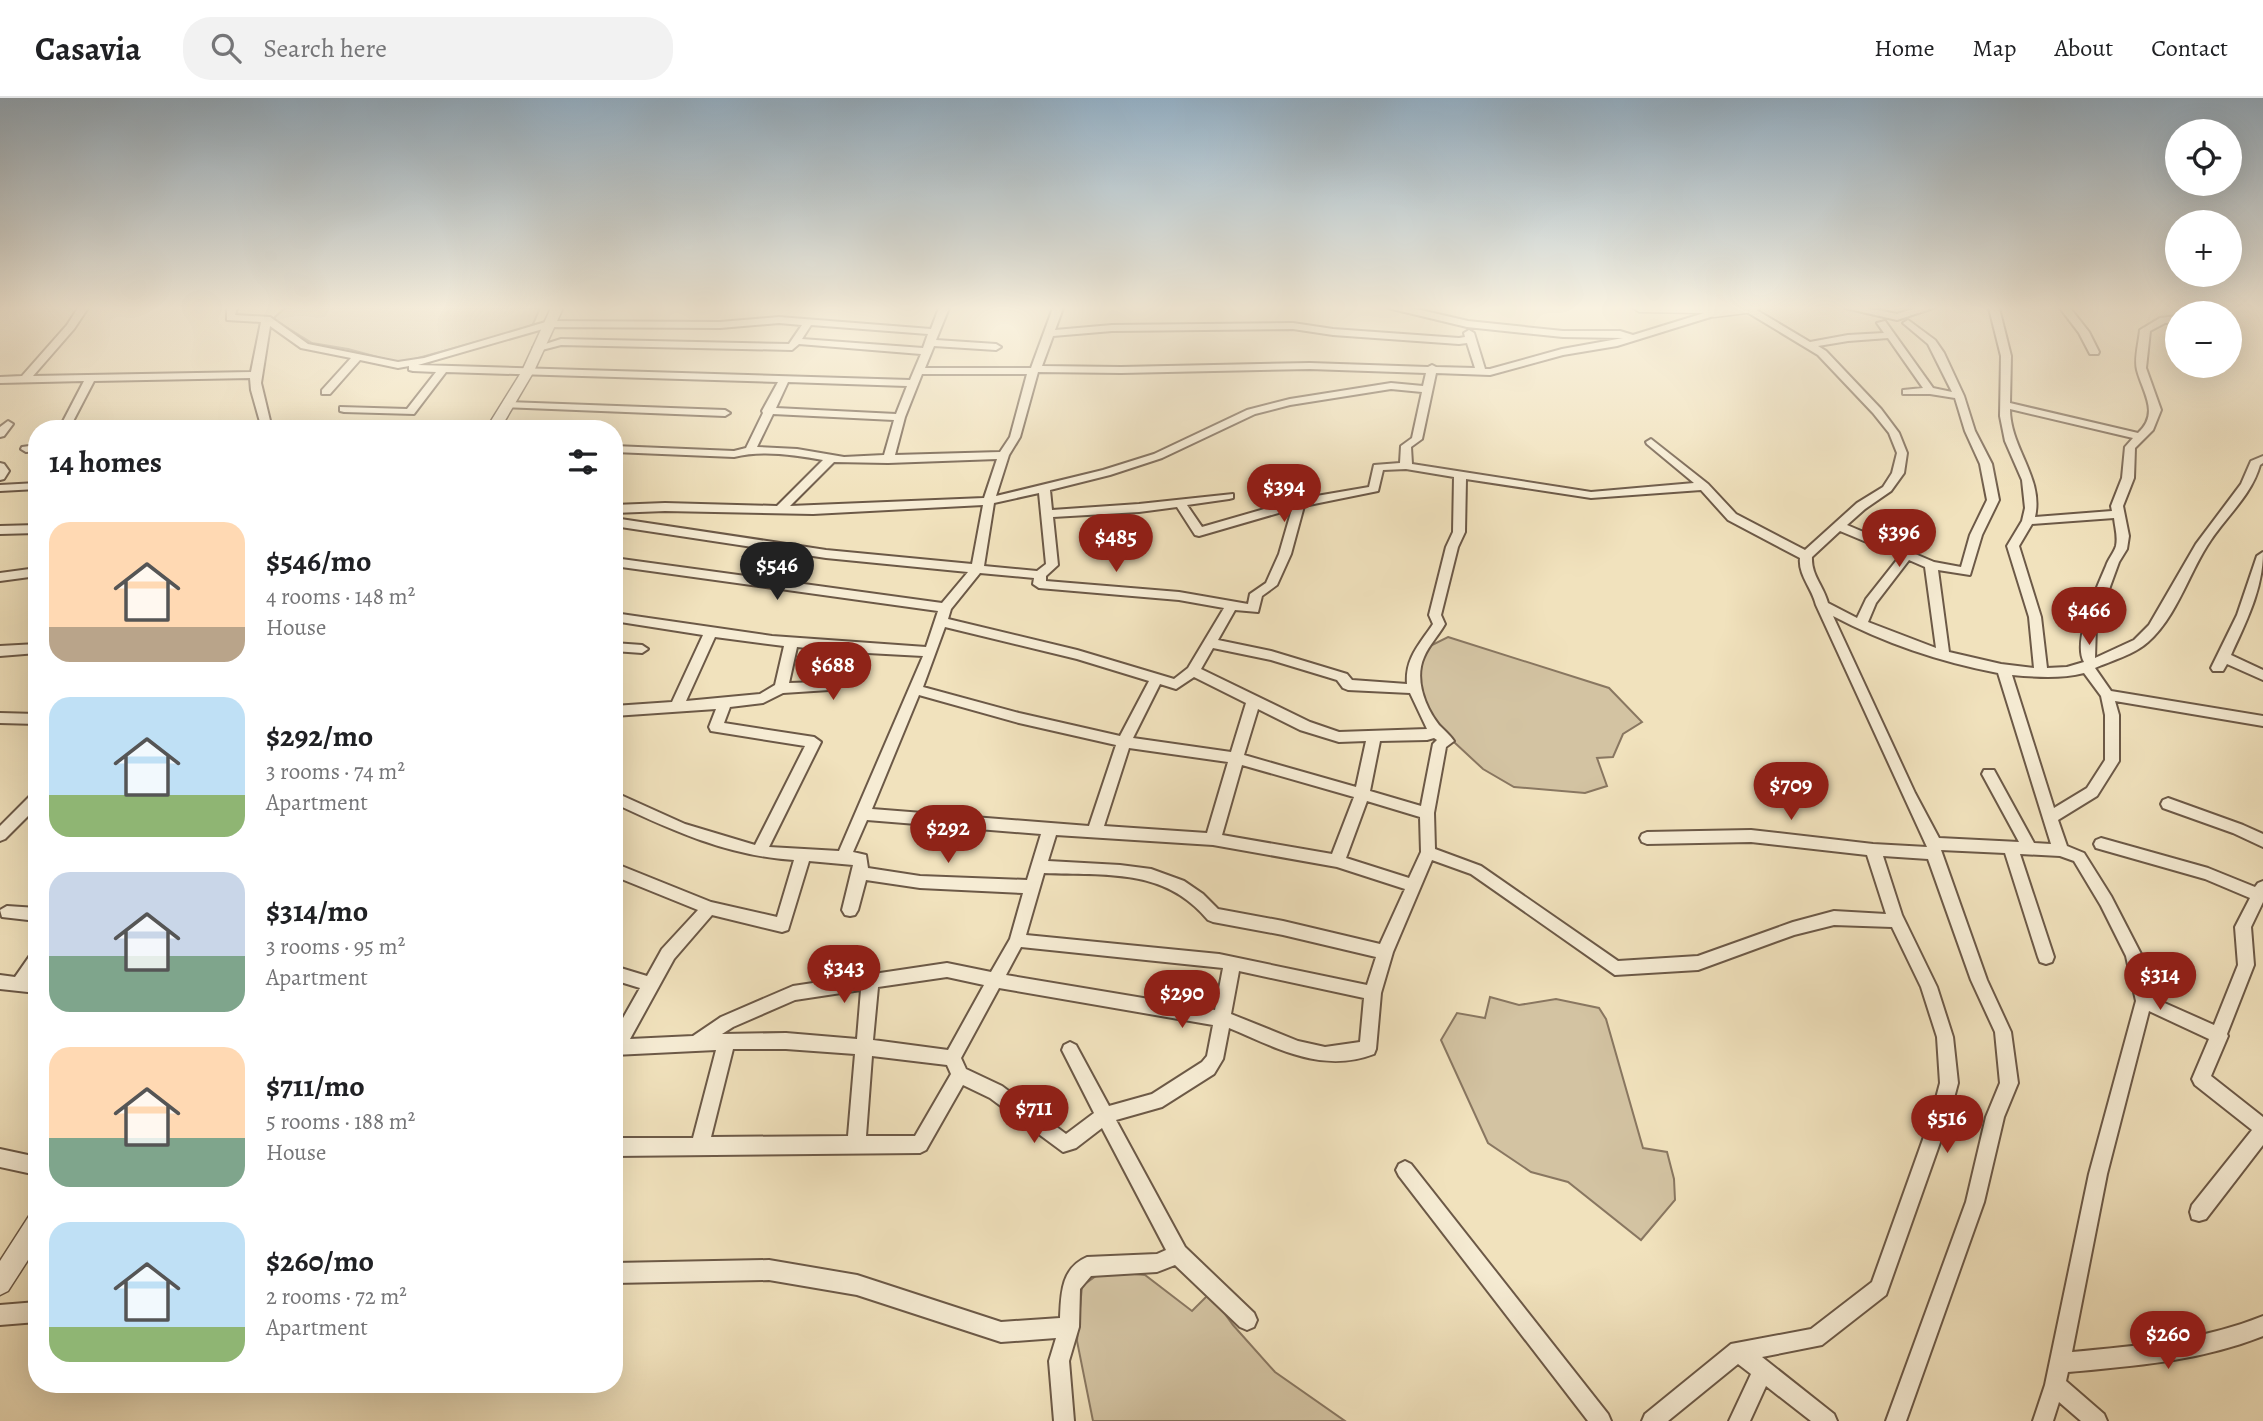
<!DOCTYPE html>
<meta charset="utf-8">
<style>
:root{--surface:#fff;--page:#f2f2f2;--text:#202124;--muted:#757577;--line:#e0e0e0;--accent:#8f2418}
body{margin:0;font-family:Alegreya,serif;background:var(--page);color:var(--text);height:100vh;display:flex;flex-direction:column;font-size:26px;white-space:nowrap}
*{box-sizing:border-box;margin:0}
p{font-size:23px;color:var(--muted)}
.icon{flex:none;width:38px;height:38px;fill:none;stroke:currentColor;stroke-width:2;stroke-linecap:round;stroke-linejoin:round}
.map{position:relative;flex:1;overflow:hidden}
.sheet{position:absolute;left:28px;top:322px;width:595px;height:973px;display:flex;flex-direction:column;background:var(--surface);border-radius:28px;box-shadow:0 7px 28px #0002}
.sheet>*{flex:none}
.controls{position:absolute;left:2165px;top:21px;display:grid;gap:14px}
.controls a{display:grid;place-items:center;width:77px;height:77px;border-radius:50%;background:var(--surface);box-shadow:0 7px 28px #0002;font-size:35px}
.price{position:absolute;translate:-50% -60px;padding:0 16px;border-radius:24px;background:var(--accent);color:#fff;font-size:23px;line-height:46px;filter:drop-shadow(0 2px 4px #0008)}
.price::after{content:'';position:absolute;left:50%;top:42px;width:21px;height:16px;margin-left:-10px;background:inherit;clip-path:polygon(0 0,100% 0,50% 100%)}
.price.on{background:#222;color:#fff}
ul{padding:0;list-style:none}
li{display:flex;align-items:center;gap:21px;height:175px;padding:0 21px}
li span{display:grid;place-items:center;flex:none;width:196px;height:140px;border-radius:21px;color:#555}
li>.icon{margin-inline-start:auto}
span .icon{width:84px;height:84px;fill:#fffc;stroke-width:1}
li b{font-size:30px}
h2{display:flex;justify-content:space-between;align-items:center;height:84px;padding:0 21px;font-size:30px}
header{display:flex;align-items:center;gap:42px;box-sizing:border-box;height:98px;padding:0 35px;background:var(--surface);border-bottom:2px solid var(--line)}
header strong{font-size:33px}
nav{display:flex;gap:38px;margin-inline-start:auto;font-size:24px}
.search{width:490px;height:63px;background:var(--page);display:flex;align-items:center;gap:18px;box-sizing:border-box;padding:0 24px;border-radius:28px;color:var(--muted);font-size:26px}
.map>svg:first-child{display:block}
.green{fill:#d3c3a2;stroke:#897761;stroke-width:2}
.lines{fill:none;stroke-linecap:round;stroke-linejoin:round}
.minor-casing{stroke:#6c5947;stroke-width:4}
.tertiary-casing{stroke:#6c5947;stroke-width:3}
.minor{fill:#f6ecd4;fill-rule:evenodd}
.tertiary{fill:#f6ecd4;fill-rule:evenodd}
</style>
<header>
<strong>Casavia</strong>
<div class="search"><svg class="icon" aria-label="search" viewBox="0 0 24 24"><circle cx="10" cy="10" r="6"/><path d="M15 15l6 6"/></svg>Search here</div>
<nav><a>Home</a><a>Map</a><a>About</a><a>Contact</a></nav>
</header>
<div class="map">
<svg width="2263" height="1323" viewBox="0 0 2263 1323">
<rect width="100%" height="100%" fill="#f1e2bd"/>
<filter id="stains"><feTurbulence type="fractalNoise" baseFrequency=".00286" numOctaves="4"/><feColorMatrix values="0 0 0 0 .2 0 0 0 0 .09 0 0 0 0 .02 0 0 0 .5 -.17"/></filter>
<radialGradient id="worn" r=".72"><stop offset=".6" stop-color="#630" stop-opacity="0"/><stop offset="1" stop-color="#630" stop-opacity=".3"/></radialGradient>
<path class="green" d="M285,210H540L533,226L526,230L400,265L348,251L312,245L275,222V219Z
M1448,539L1609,590L1642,624L1623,636L1613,659L1597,660L1607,688L1585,695L1514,689L1483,671L1454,644L1429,614L1416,576L1424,551Z
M1490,899L1519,907L1556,901L1599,910L1606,921L1643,1050L1667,1054L1674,1081L1675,1102L1641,1142L1568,1084L1531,1074L1488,1045L1441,942L1457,915L1485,920Z
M1103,1173L1145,1177L1192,1213L1210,1195L1233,1227L1275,1274L1345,1323H1093L1077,1243L1082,1188Z"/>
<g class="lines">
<defs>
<path id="minor" d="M78,210H88L74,231L33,278L251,274L261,224L227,222V210H237L235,217L270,219L308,246L398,264L424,260L549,223L720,224L779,219L931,231L939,210H949L936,242L996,246L1001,249L996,252L934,248L925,270H1031L1053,210H1063L1055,232L1112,227L1293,225L1333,231L1459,240L1465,239L1464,235L1469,232L1474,235L1485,271H1490L1562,251L1623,240L1563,239L1467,229L1388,210H1412L1468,223L1563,233H1620L1633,237L1714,212L1719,215L1717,217L1617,248L1563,257L1490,277L1436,275L1422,341L1411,349L1412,366L1591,394L1694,385L1647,346L1646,344L1651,341L1708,386L1736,416L1805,452L1857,405L1883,389L1892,375L1897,355L1889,335L1873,315L1818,257L1742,211L1753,210L1810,244L1848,237L1884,235L1877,225L1885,223L1933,290L1952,294L1928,246L1903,225L1908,222L1935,242L1944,255L1964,298L1975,333L1992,366L1999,402L1982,437L1970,477L1938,472L1949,554L2001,566L2034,570L2029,519L2007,448L2022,423L2025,410L2022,382L2005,343L2000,318L2001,258L1989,210H1999L2011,258L2010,305L2138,335C2160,315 2143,295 2137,272C2134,261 2139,244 2140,232L2160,220L2177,218V224L2165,225L2150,233L2146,270L2161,312L2153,332L2135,350L2134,380L2123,408L2129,438L2127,451L2119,464L2096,527L2095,560L2134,542L2149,527L2196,446L2241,386L2251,363L2263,358V365L2260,367C2251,399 2224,420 2207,448C2188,478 2176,519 2148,544C2135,556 2111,563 2095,570L2111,593L2263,618V628L2115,603L2119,617V663L2097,698L2058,722L2067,748L2084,755L2111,798L2142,858L2151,899L2214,927L2238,867L2235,829L2250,800L2205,781L2096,750L2094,746L2096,742L2101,740L2208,770L2255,789L2258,785L2263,783V804L2251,829L2254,867L2227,936L2228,938L2211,978L2263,1019V1047L2206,1121L2199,1123L2192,1121L2190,1114L2192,1107L2252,1032L2195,987L2192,981L2209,941L2149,913L2107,1076L2072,1254C2137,1248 2201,1243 2263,1218V1238C2200,1263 2135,1268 2068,1274L2066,1283L2104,1316L2107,1323H2081L2059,1304L2053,1323H2033L2045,1287L2089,1076L2136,903L2126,858L2101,808L2074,763L2060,758L2020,756L2054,859L2052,864L2046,866L2040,864L2038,859L2005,755L1941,752L1987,882L2011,934L2018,985L2004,1019L1984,1104L1906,1323H1886L1966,1104L1986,1019L2000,985L1995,934L1971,882L1928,761L1883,758L1902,817L1937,889L1953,939L1958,985L1949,1019L1886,1197L1822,1247L1762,1259L1834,1316L1837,1323H1811L1766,1288L1750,1323H1729L1751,1276L1738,1266L1668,1323H1642L1645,1316L1731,1246L1811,1231L1872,1184L1931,1019L1940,985L1937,939L1921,889L1892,829L1834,827L1794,837L1698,872L1615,877L1471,776L1432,762L1393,854L1381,895L1376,951L1374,956C1322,976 1277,950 1229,930L1223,961L1214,976L1162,1009L1116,1022L1185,1149L1254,1215L1257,1222L1254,1229L1247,1232L1240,1229L1175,1167L1157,1174L1091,1178L1080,1191L1079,1229L1069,1263L1074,1323H1054L1049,1263L1056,1240L1001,1244L857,1197L769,1182L614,1185V1165L769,1162L857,1177L1001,1224L1060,1220C1061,1196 1061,1170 1087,1159L1157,1156L1166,1152L1102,1030L1076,1050L1063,1054L990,1000L963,987L926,1052L920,1055L614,1058V1040H693L716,952L614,957V936L640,890L614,882V868L647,878L662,851L698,812L614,778V765L711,804L777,819L794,762C729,758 673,733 614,705V694L685,726L755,747L805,648L711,633L709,629L716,611L614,618V608L672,604L703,537L614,523V515L772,538L926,549L938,513L614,468V460L942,505L968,474L826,460L614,428V420L826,452L972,466L983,407L813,416L665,413L614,415V407L665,405L777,408L823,362C794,357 763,352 734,359L614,354V348L734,353L746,350L763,315L762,313L778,284L446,274L414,316L344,314L340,313V309L407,311L436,274L413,273L409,272V268L398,270L360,262L330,296H322V292L351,260L301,250L270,228L261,285L272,331H262L251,292L250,280L94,283L69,331H59L84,283L0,285V279L22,278L67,227ZM779,225L802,227L789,246L561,241L533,250L538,253L561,247L792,252L799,246L921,256L910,282L418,267L550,229L720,230ZM811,227L928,236L923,250L802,241ZM1293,231L1333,237L1459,246L1467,245L1475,270L1436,269L1432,267L1428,269L1310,265L1121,269L1042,268L1053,238L1112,233ZM1888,240L1923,290L1903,292V296H1930L1955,300L1965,333L1980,366L1987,402L1970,437L1961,469L1934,464L1847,427L1865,411L1891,393L1904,375L1907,355L1899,335L1881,311L1826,253L1818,248L1848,243ZM1310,271L1426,275L1423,288L1391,285L1290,301L1247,312L1154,356L1103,372L996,398L1009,357L1020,339L1038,274L1121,275ZM922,276H1027L1010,339L1000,354L895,357L905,319ZM788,284L907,288L896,316L776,310ZM1391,291L1422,294L1412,340L1401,348L1400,365L1374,367L1369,389L1299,401L1202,429L1187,407L1229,401L1233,400V396L1139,406L1052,412L1050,392L1110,377L1162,360L1255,316L1290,307ZM2010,311L2133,340L2125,349L2122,380L2111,408L2112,413L2035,419C2044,380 2010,350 2010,311ZM773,316L894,322L884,357L844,359L797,351L757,349ZM997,361L984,400L790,408L834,364L888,365ZM1406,371L1454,379L1453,434L1446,449L1429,517L1433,526C1420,546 1405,560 1407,586L1352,582L1347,576L1271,553L1218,542L1235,512L1258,514L1262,498L1277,487L1291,456L1304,408L1378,393L1383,372ZM1466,381L1591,400L1701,392L1728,422L1800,460C1798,477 1812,490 1816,507L1927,749L1873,746L1751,732L1647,734L1642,736L1640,740L1642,744L1647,746L1751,744L1867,757L1886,816L1834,813L1793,824L1698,858L1618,863L1481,768L1435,751L1434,715L1446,649L1454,643C1450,637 1444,632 1439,627C1425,609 1414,581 1424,559C1429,547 1439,537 1445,526L1441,517L1458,449L1465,434ZM1039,395L1046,466L1037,473L984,468L994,405ZM1177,409L1195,437L1199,438L1292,411L1279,456L1266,485L1250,496L1248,506L1179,494L1046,483V478L1058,467L1053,419L1139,414ZM2114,420C2115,430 2118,438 2116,448C2114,455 2108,461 2106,468C2097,489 2072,544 2084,564L2067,569L2047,570L2041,519L2019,448L2032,426ZM1840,433L1900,458L1866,501L1857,520L1828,505C1823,487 1811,477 1812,459ZM1909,462L1925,469L1936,550L1868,524L1876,505ZM980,475L1034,480L1033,486L1039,490L1179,502L1224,510L1188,570L1174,581L1077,552L948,521L951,511ZM1833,518C1884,545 1940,564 1998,575L2051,746L2034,745L1994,672H1984L1982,676L2019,744L1939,740L1915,695ZM945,529L1077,561L1149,583L1120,638L1019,615L923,589ZM715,539L784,548L775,587L760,596L686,603ZM797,549L836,553L820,584L789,585ZM1213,550L1271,562L1337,582L1343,590L1348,592L1410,595L1427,631L1339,634L1310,624L1201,571ZM849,554L923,558L839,753L769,749L821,644L814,639L724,625L730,609L763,605L783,595L829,592ZM2084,575L2101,598L2105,617V662L2087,690L2054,710L2012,577C2036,579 2060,581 2084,575ZM1194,579L1246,605L1231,654L1133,640L1160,586L1176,591ZM919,597L1019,625L1116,647L1089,728L872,711ZM1258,611L1300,632L1339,644L1366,643L1356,689L1244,657ZM1434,640L1437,642L1433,646L1421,708L1370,693L1380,643L1427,642ZM1129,650L1228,664L1207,735L1104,728ZM1242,667L1354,699L1332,756L1222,737ZM1367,703L1420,719L1421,754L1409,780L1346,760ZM867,722L1041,736L1027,782L920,778L868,770L866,757L853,754ZM1056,737L1213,747L1337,769L1405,791L1380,846L1283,823L1218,811L1203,796L1184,783L1151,771L1120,767L1048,763ZM809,763L853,767L842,812L845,817L850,818L855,817L858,812L866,782L920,790L1023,795L1010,841L991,874L947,865L793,888L721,919L693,938L630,941L674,861L712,817L782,834L788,832ZM1044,775C1106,778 1164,769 1208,822L1213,824L1283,837L1376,859L1367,887L1219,856L1026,837ZM1021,849L1223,870L1215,912L1006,877ZM1239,873L1364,900L1360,944L1325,949L1298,943L1231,916ZM947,879L984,887L948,952L873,942L878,889ZM999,890L1213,927L1207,958L1202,964L1152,996L1109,1008L1076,947L1070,944L1064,947L1062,952L1094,1015L1066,1036L1002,988L966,971L961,960ZM861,892L857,941L786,935L722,936L733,929L795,902ZM733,951H786L855,956L848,1038L711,1039ZM872,958L947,967L951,976L915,1038H866Z
M1845,210H1867L1897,216L1916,210H1933L1897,222Z
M2060,210H2070L2089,234L2099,254L2098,256H2090L2079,235Z
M2202,210H2212L2214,215H2204Z
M508,304L725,312L730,315L725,318L504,309L503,307Z
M8,323L13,326L4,338L0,339V329Z
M37,347V353L26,354L21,351L22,349Z
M0,365L4,366L9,373L4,381L0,382Z
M37,385V391L0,393V387Z
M37,427V435L0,436V428Z
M2263,454C2263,491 2246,524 2231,557L2263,572V582L2227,566L2223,573H2213L2211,570L2237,517L2257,458Z
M37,470V478L0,483V475Z
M614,545L642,547L648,551L642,555L614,553Z
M37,546V555L0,558V548Z
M0,615L37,616V626L0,625Z
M37,695V709L5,741L0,743V728L32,696Z
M2168,700L2243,727L2263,736V749L2233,735L2163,710L2161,706L2163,702Z
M7,808L37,810V823L2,819L0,812Z
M37,854V874L32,880L37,881V895L0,891V877L15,879L31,856Z
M0,1051L37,1059V1077L0,1069Z
M1405,1063L1411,1066L1608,1316L1611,1323H1588L1399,1078L1396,1072L1399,1066Z
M37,1204V1224L0,1227V1207Z"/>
<path id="tertiary" d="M551,210H563L534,273L500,331H486L522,273Z
M1633,210H1760L1754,214L1714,219L1701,215L1639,214Z
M37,1114V1148L8,1193L0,1197V1163L29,1118Z"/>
</defs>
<use href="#minor" class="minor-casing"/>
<use href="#tertiary" class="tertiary-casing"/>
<use href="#minor" class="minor"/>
<use href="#tertiary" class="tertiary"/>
</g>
<linearGradient id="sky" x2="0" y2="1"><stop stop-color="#93aec2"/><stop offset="0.53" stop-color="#f9f2e1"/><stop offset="1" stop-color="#f9f2e1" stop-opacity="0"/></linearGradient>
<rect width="2263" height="396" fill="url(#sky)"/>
<rect width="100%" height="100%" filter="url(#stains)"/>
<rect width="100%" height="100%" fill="url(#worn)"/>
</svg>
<div class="controls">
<a><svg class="icon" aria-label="locate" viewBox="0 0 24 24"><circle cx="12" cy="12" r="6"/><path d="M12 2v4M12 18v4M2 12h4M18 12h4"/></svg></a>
<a>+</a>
<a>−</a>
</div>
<b class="price" style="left:1284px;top:426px">$394</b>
<b class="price" style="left:1899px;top:471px">$396</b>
<b class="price" style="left:1116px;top:476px">$485</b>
<b class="price on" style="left:777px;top:504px">$546</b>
<b class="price" style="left:2089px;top:549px">$466</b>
<b class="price" style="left:833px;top:604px">$688</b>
<b class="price" style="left:1791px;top:724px">$709</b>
<b class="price" style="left:948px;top:767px">$292</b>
<b class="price" style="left:844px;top:907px">$343</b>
<b class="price" style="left:2160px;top:914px">$314</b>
<b class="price" style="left:1182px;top:932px">$290</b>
<b class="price" style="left:1034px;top:1047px">$711</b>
<b class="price" style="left:1947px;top:1057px">$516</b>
<b class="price" style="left:2168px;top:1273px">$260</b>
<section class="sheet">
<h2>14 homes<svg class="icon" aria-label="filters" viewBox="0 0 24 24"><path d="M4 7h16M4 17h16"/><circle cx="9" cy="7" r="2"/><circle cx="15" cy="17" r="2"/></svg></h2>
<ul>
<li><span style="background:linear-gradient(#ffd9b3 75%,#b9a48a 0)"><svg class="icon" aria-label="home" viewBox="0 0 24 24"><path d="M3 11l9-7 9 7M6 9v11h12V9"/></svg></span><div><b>$546/mo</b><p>4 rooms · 148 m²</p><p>House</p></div></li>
<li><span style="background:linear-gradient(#bfe0f5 70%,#8fb573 0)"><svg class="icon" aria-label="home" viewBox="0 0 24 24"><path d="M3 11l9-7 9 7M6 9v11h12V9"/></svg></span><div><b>$292/mo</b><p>3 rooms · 74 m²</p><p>Apartment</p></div></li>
<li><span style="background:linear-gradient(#c9d6e8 60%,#7fa58c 0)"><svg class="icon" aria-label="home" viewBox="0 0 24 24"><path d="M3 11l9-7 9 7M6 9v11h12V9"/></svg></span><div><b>$314/mo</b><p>3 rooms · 95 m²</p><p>Apartment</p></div></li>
<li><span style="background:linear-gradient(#ffd9b3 65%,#7fa58c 0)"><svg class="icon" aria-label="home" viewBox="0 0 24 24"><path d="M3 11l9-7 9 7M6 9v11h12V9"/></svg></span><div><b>$711/mo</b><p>5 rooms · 188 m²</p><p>House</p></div></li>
<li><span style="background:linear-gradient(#bfe0f5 75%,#8fb573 0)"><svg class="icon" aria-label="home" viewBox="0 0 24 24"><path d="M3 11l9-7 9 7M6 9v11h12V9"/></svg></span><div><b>$260/mo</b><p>2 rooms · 72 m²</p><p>Apartment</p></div></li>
</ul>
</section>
</div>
